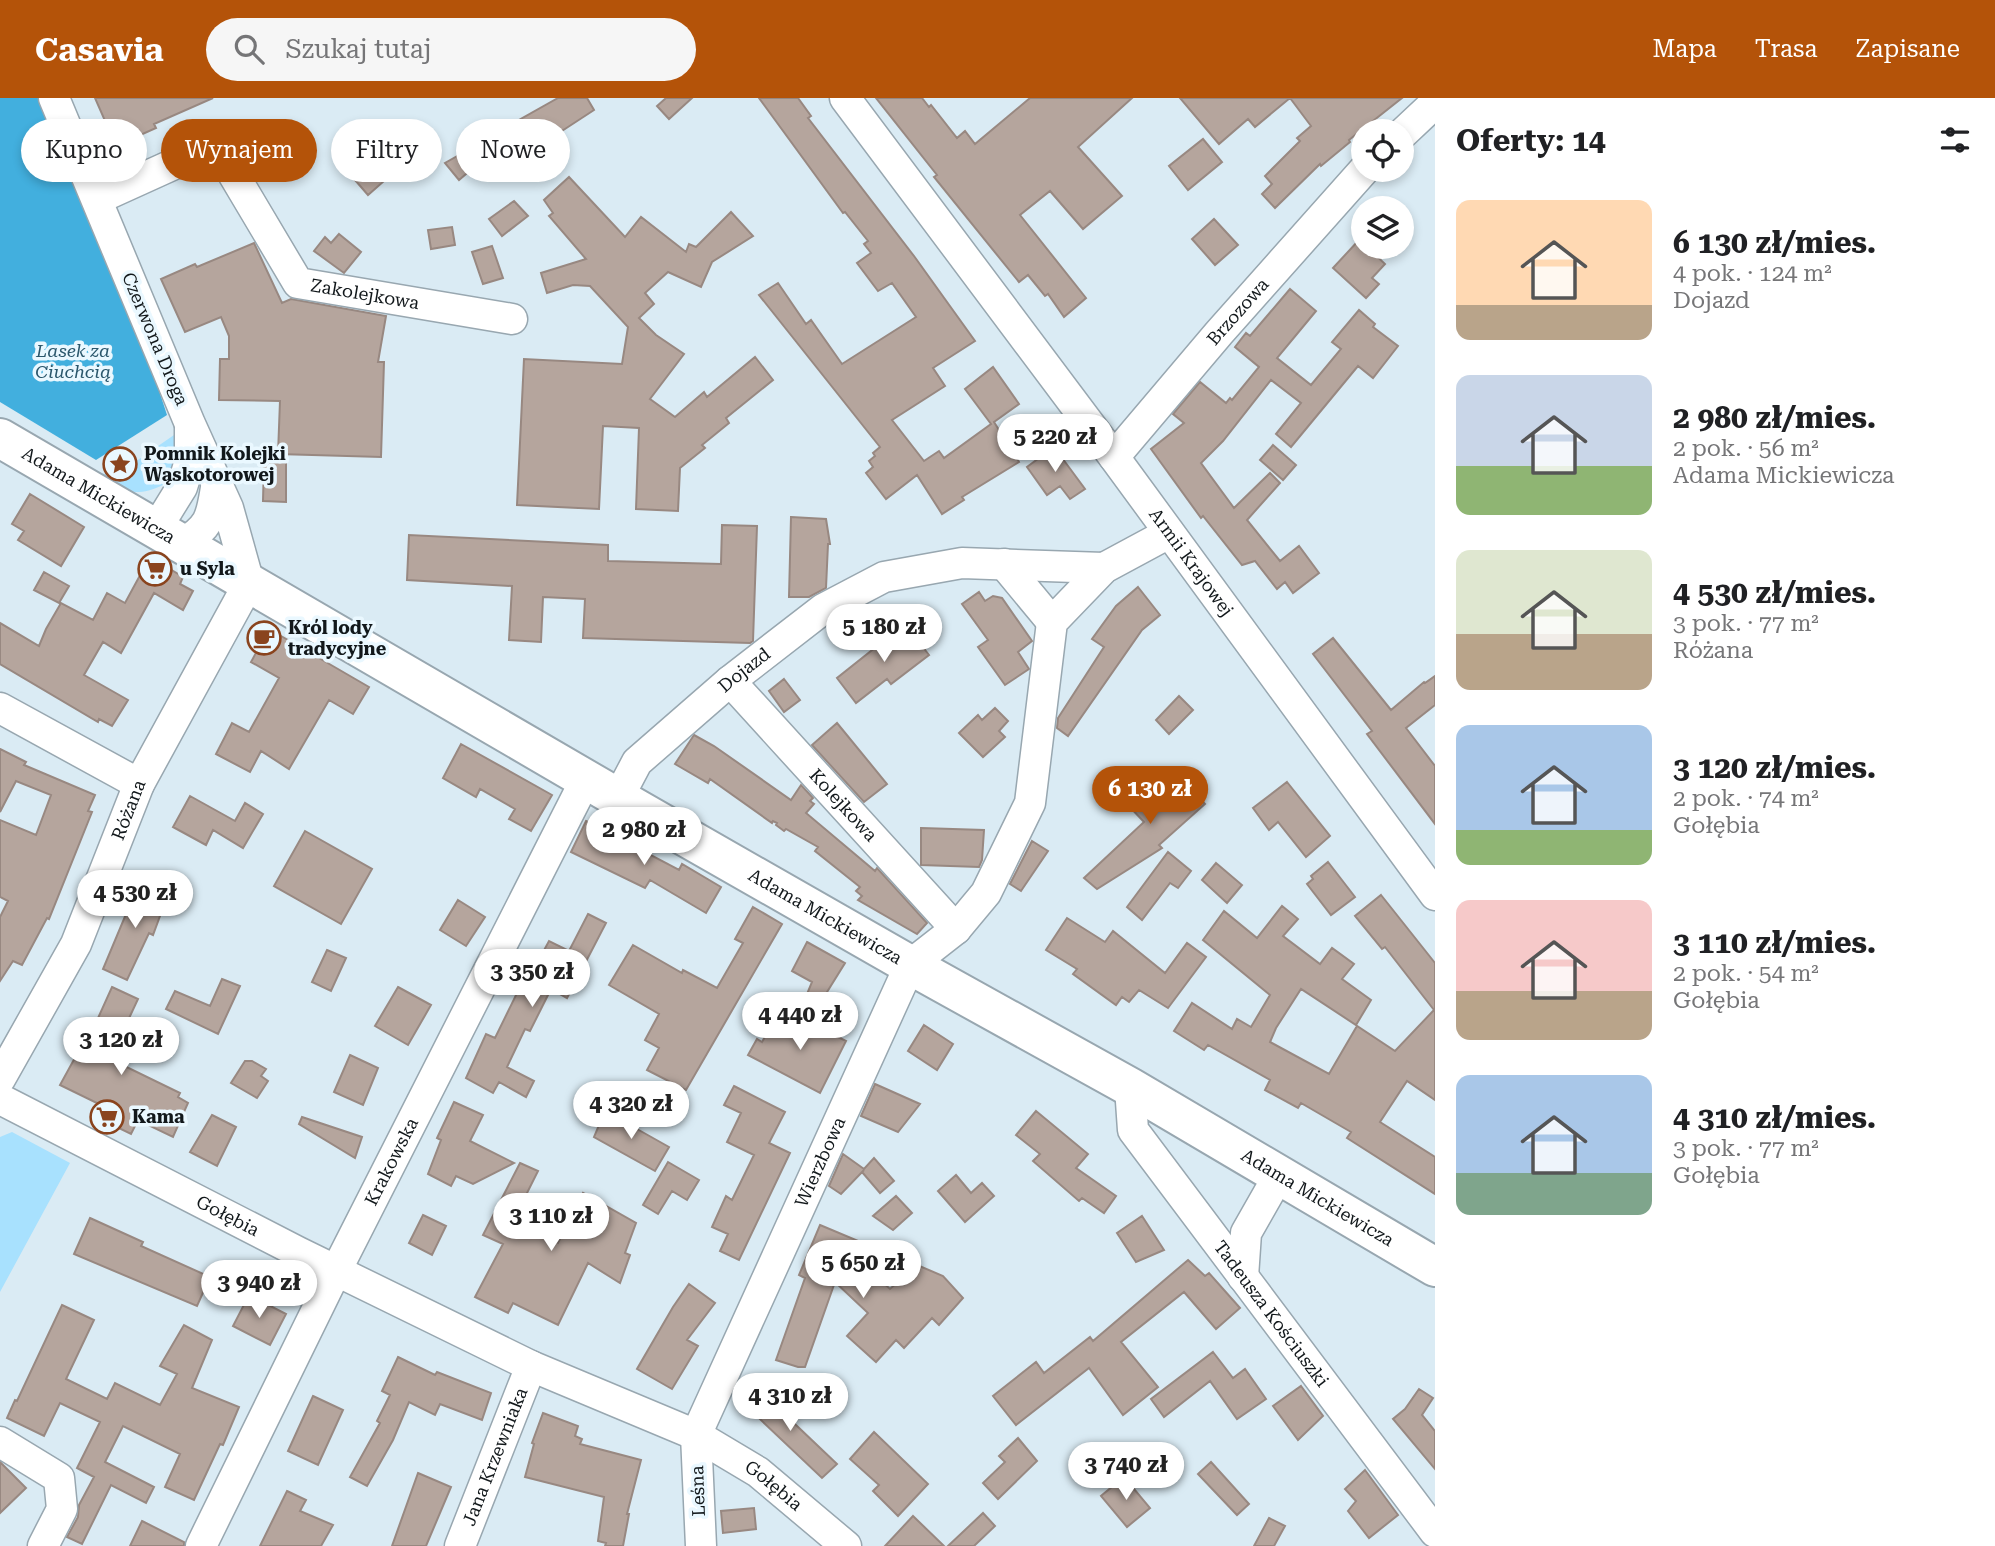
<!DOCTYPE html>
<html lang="pl">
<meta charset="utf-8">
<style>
:root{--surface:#fff;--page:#f6f6f6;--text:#202124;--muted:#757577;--accent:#b45309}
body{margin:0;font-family:"Roboto Serif",serif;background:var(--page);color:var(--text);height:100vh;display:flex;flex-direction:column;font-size:26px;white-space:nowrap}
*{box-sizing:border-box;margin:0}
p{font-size:23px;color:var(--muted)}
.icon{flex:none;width:38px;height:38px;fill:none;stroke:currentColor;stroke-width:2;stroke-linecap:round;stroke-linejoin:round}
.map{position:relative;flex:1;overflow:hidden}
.details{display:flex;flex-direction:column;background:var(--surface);width:560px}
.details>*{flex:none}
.banner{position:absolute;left:21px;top:21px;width:665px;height:63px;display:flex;gap:14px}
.controls{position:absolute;left:1351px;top:21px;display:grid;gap:14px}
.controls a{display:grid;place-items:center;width:63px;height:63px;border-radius:50%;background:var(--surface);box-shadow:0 4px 10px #0003;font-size:35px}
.price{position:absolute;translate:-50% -60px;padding:0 16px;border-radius:24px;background:#fff;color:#222;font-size:23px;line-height:46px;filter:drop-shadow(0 2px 4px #0008)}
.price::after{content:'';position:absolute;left:50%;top:42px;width:21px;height:16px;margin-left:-10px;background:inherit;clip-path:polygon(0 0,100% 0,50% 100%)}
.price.current{background:var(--accent);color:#fff}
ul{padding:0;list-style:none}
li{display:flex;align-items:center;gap:21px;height:175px;padding:0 21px}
li span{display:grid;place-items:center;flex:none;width:196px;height:140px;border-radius:14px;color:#555}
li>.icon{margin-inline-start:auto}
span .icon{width:84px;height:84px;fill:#fffc;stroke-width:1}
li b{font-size:30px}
h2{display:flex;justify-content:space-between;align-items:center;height:84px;padding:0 21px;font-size:30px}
.tag{padding:0 24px;border-radius:32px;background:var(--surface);box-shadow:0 4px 10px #0003;font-size:24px;line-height:63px}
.tag.current{background:var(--accent);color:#fff}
header{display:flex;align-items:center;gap:42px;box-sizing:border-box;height:98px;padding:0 35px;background:var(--accent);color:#fff}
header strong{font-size:33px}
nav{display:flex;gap:38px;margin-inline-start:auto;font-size:24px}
.search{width:490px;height:63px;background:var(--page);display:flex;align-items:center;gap:18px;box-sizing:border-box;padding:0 24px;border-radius:38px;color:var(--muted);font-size:26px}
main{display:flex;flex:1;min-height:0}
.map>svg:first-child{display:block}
.green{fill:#a8e1fe}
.forest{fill:#42afde}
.building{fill:#b5a59d;stroke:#988881;stroke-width:2}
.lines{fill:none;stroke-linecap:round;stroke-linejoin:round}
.minor-casing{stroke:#98a7b0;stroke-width:33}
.major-casing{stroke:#98a7b0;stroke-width:42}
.minor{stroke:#fff;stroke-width:30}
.major{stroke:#fff;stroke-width:38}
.labels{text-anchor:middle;stroke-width:7;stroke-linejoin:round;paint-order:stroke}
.street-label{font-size:18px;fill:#12181b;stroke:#eaf8ff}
.park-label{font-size:18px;font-style:italic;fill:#2b576c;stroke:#eaf8ff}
.poi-label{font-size:18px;font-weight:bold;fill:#12181b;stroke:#eaf8ff;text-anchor:start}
</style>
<header>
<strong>Casavia</strong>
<div class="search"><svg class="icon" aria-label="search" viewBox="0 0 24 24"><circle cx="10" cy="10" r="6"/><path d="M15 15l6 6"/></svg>Szukaj tutaj</div>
<nav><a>Mapa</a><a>Trasa</a><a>Zapisane</a></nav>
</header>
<main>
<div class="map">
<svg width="1435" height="1448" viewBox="0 0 1435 1448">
<rect width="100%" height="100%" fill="#daebf4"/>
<path class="green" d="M174,337H180C179,347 180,361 177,370C170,391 138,399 120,391C113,389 107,383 101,380L99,375L132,380L135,364Z
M12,1034L70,1065L0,1194V1039Z"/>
<path class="forest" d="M0,0H54L97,101L167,317L96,362L0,304Z"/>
<path class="building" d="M95,0H213L154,26L156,30L116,48Z
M558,0H587L594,12L516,63L496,35Z
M666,0H692L669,21L657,8Z
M759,0H798L811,18L808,20L914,158L975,243L933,270L945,288L892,322L924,363L939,353L944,360L991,326L965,291L993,269L1019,306L994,324L1019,364L962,399L964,402L942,416L917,377L886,401L866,375L873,369L869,363L875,358L873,355L880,349L759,197L778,185L806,226L811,222L842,266L916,219L892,185L878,193L857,165L871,155L864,146L868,143L845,114L843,115Z
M876,0H922L929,9L931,7L957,40L965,33L975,46L1030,0H1132L1078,49L1122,98L1083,131L1050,93L1020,117L1086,200L1064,219L1048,196L1045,198L1028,177L1019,184L934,79L937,77Z
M1180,0H1402L1349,42L1350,44L1321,68L1320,66L1275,110L1262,96L1272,86L1265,78L1300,43L1297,40L1311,28L1290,0L1255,29L1248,21L1219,46Z
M1203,41L1222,64L1188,92L1169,68Z
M278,48L290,62L269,82L256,69Z
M468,52L480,64L459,82L445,65Z
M370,68L384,83L368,97L355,82Z
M569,79L625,139L641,119L686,154L689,146L696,149L731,114L753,138L712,164L701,189L668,174L645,195L654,206L639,220L656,237L684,256L650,301L675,319L704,294L707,299L755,259L773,282L726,320L729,325L702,347L705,350L680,370L678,413L636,411L639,330L603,328L599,411L517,407L524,261L622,266L628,229L590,188L573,187L547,195L541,175L586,161L549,118L553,115L544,102Z
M514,103L528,118L502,138L489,121Z
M1214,121L1238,147L1215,167L1192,141Z
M452,129L455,147L431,151L428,132Z
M339,136L361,154L344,175L314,153L325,139L331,145Z
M1359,142L1363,149H1367L1385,166L1372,180L1379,186L1366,200L1333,170Z
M254,145L282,205L291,201L386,218L378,264H384L381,359L278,356L280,303L219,302L220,261H229V238L221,219L185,234L161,181L195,166L197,169Z
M492,148L503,180L483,186L472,154Z
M1290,191L1316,213L1277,260L1311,287L1341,251L1332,244L1359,212L1375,226L1373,229L1398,248L1373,280L1358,268L1291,349L1276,336L1301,305L1271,282L1223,343L1201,365L1234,410L1270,375L1280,385L1247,422L1280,463L1299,448L1319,475L1293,495L1285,484L1277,491L1255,463L1242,467L1203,418L1201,420L1151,351L1184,325L1173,316L1200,284L1226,305L1230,300L1232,302L1259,269L1235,249L1246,235L1250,238Z
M1273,347L1296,367L1283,382L1260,362Z
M1054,349L1085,391L1070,401L1060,388L1047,397L1027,369Z
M264,364L286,365V404L263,403Z
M30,396L84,429L61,468L18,442L24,433L12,426Z
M791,419L826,421L830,446H828L826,490L809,499H789Z
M722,427L757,428L753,543L750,545L583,540L585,501L543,499L541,544L509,542L512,488L407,482L409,437L608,447V463L721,466Z
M150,459L183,479L180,486L193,493L183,512L154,495L121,555L103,544L84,577L128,602L112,628L99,621L98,624L0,566V525L39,548L46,531L61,505L93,522L107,495L125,505Z
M44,474L69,488L59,505L34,492Z
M1138,489L1160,517L1142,532L1068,638L1057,630L1058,620L1104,549L1092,541L1116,508Z
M979,494L985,503L993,498L1002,500L1032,543L1018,554L1029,571L1005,587L978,549L988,542L962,506Z
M905,526L929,557L891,586L887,581L856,605L837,580Z
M269,531L369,589L353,616L329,602L289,671L261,653L250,674L216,656L232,625L249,634L279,580L251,564Z
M1333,540L1391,612L1424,584L1425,585L1435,578V607L1406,630L1435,668V726L1367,636L1372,633L1313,556Z
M784,581L800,602L784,614L769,593Z
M1179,598L1193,612L1169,636L1156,622Z
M995,610L1008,623L999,633L1005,639L983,659L959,635L978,617L982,622Z
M837,625L887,686L864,704L812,647Z
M694,637L714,648L791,702L801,687L813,700L810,703L814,706L806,715L875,773L877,770L927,825L917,836L858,802L862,798L856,793L860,789L815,753L818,749L786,731L784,733L776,727L777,725L773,723L772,725L710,681L708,685L675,666Z
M461,646L552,697L531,733L509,721L515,711L480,691L476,699L443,680Z
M0,651L26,664L24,667L95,697L88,713L92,714L49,821L47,820L22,867L13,863L0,883V819L8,803L0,799V722L36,737L51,697L16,683L0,714Z
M1171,670L1205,706L1159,747L1162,750L1097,791L1084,780L1144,724L1128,707Z
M1287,684L1330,738L1306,759L1278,724L1269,732L1253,710Z
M190,698L235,723L245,705L263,716L243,750L213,732L206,747L173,729Z
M586,723L679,772L682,766L721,789L706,815L650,782L645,790L571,754Z
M921,730L984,732L982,762L979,769L921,767Z
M305,733L372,771L341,826L274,788Z
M1032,743L1048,753L1021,793L1010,786Z
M1168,754L1191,773L1178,790L1170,785L1142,822L1127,809Z
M1328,764L1355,799L1331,817L1307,786L1313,781L1311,778Z
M1216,765L1242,787L1227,805L1202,782Z
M139,785L168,796L153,837L149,835L127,882L103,871Z
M1381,797L1435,865V1002L1407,983L1380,1024L1435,1059V1096L1347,1040L1351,1034L1301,1005L1298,1010L1265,992L1270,982L1208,947L1204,952L1174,933L1192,905L1232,931L1237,921L1251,929L1270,897L1203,842L1224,813L1257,840L1282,808L1298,821L1283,838L1320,866L1332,850L1354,866L1342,881L1371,902L1356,927L1301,891L1276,930L1270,944L1329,976L1357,928L1395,953L1434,912L1385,849L1382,851L1355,818Z
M458,802L485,819L466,848L440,832Z
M753,809L782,826L686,992L647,972L659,950L645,942L659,916L609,887L633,847L682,875L683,872L717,890L743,845L735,841Z
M588,816L606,825L567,900L551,891L530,933L525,931L507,969L534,983L526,999L499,984L493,995L466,980L486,936L495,940L519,891L522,893L549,843L569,853Z
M1067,820L1105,844L1113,833L1165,875L1187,845L1206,859L1168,910L1139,892L1129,904L1122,899L1116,907L1073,876L1077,871L1046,852Z
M807,844L845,865L809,923L798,918L812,884L792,873Z
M327,852L346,860L331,893L312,884Z
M222,881L240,888L218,936L166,911L175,893L210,908Z
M112,889L138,901L110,961L180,995L178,999L188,1005L173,1039L138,1022L131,1036L94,1018L99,1006L60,987L82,947L85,949Z
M398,889L431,907L408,947L375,928Z
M798,919L846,943L820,995L748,957L757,941L762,944L773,925L787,931L790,922L796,924Z
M924,927L953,946L937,972L908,953Z
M350,957L378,970L363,1007L334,994Z
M245,963H252L266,971L261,978L268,983L257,1000L231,985Z
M875,986L920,1006L898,1034L861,1018Z
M734,988L785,1014L769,1045L790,1055L739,1162L720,1153L728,1136L712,1129L726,1098L732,1102L754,1057L727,1044L741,1015L724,1007Z
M454,1004L483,1017L470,1043L514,1065L473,1086L456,1078L451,1088L428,1076L441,1042L437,1040Z
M605,1013L669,1049L655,1073L594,1039Z
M1036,1013L1088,1056L1076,1070L1116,1098L1104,1115L1082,1100L1079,1103L1033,1063L1040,1056L1016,1037Z
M212,1017L236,1029L217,1068L190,1054Z
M302,1019L362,1039L355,1060L299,1026Z
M843,1056L864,1071L874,1060L894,1083L880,1095L862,1074L864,1072L841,1096L829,1088Z
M668,1064L699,1082L687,1102L672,1093L658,1116L643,1107Z
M520,1065L538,1073L513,1123L558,1145L583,1095L636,1125L625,1155L630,1157L620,1185L588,1165L558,1227L513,1205L508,1215L475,1199L503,1146L483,1137Z
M956,1077L971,1095L982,1085L994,1098L965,1124L938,1093Z
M896,1098L912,1115L893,1132L873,1118Z
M423,1117L446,1128L432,1157L409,1145Z
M1142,1118L1164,1152L1136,1164L1117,1135Z
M90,1120L143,1144L141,1148L210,1179L197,1208L74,1156Z
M820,1127L875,1150L860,1164L890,1191L917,1167L943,1178L963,1200L939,1227L932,1220L904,1250L896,1242L876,1264L847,1238L868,1215L835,1184L805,1269H798L776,1262L805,1180L799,1177Z
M1188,1162L1205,1178L1209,1175L1240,1210L1216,1231L1184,1194L1121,1244L1158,1289L1123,1317L1089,1270L1016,1327L993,1298L1036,1264L1044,1275L1090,1239L1093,1243Z
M689,1186L715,1205L687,1242L698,1248L672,1291L637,1271L673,1209Z
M249,1197L286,1216L270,1247L233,1228Z
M62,1207L94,1222L66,1281L107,1301L115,1285L160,1307L177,1276L160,1268L184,1227L212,1242L192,1290L239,1309L223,1347L220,1346L194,1402L165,1389L180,1356L123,1328L105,1364L154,1389L146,1405L111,1387L82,1446L67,1439L78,1419L79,1407L94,1379L77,1370L100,1324L60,1305L44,1338L7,1320L15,1302L17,1303Z
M1213,1254L1233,1280L1245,1271L1266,1301L1237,1321L1210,1283L1164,1319L1151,1301Z
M398,1259L435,1277L437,1274L491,1295L482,1322L440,1306L435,1317L409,1304L393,1342L367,1388L350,1379L380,1325L377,1323L390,1297L382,1293Z
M1301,1288L1323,1318L1298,1342L1273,1308Z
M757,1290L837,1366L822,1380L743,1305Z
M1419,1291L1433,1300L1422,1317L1435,1333V1371L1393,1321L1405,1311Z
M313,1298L343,1312L318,1367L288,1353Z
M543,1315L578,1328L575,1338L582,1341L580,1346L641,1362L627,1416H629L623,1448H605L606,1445L598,1443L604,1399L525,1379L534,1346L532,1345Z
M874,1334L928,1386L898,1418L873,1393L879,1387L850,1361Z
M1018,1340L1037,1363L998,1401L983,1385L1005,1364L999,1358Z
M0,1364L26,1390L0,1415Z
M1211,1364L1249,1406L1237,1417L1198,1376Z
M1365,1372L1398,1417L1369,1440L1348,1413L1356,1403L1345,1391Z
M418,1375L451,1389L426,1448H392Z
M1124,1379L1150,1410L1127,1429L1101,1398Z
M287,1393L306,1402L300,1413L333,1427L321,1448H260Z
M754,1410L756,1431L723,1435L721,1413Z
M983,1415L995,1428L974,1448H948Z
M913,1418L944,1448H885Z
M1269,1420L1285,1428L1274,1448H1254Z
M142,1423L184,1444V1448H130Z"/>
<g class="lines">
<defs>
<g id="minor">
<path id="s1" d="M845,0L1114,359L1435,797"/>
<path d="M1402,36L1435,5"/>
<path id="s2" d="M97,101L216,47L298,185L512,221"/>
<path id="s3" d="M1114,359L1219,235L1364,72"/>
<path d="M156,431L182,389L190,363V330"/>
<path d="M182,446C213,427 211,417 217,384"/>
<path d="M1004,466L1052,524"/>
<path id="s4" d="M730,583L956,831"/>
<path d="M0,610L139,686"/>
<path id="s5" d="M618,700L637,664L730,583L823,511L884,479L962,465L1104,470"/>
<path id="s6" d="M0,981L76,846L139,686L249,485L228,410L190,326L54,0"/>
<path id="s7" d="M1130,989L1133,1032L1435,1434"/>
<path id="s8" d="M0,1001L298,1154L531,1268L696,1337L758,1374L846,1448"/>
<path d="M1243,1179L1246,1135L1279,1077"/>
<path d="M0,1344L59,1380L62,1411L43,1448"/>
<path id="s9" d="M201,1448L336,1173L586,681"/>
<path id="s10" d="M460,1448L531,1268"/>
<path id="s11" d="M701,1448L696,1337L910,867L956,831L986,795L1030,705L1052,524L1104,470L1169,435"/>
</g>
<g id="major">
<path id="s12" d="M0,340L637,711L910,867L1130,989L1435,1169"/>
</g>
</defs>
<use href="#minor" class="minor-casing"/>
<use href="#major" class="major-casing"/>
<use href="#minor" class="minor"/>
<use href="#major" class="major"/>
</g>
<defs>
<symbol id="sight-ring" viewBox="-11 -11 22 22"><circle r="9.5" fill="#eaf8ff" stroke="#8a441e" stroke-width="1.5"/><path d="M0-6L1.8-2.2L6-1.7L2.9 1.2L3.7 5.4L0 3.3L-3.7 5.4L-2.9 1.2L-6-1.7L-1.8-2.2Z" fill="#8a441e"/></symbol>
<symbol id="supermarket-ring" viewBox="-11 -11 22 22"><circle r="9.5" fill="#eaf8ff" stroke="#8a441e" stroke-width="1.5"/><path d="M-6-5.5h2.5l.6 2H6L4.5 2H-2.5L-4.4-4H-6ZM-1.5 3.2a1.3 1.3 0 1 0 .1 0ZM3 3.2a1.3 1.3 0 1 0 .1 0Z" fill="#8a441e"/></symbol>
<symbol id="cafe-ring" viewBox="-11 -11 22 22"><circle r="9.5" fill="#eaf8ff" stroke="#8a441e" stroke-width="1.5"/><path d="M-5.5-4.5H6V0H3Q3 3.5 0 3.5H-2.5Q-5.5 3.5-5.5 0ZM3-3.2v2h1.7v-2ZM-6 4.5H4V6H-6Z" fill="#8a441e"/></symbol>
</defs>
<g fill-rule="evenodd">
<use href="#sight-ring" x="101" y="347" width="38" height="38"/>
<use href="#supermarket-ring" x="136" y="452" width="38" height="38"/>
<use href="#cafe-ring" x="245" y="521" width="38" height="38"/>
<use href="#supermarket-ring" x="88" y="1000" width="38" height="38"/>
</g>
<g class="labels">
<g class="street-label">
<text dy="6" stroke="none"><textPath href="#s2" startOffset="359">Zakolejkowa</textPath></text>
<text dy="6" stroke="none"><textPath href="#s3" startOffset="191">Brzozowa</textPath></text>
<text transform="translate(155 241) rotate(67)" y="6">Czerwona Droga</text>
<text dy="6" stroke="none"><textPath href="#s12" startOffset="114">Adama Mickiewicza</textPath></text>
<text dy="6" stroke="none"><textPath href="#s1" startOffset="579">Armii Krajowej</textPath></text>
<text dy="6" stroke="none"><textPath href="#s5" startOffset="182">Dojazd</textPath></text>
<text dy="6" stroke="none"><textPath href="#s4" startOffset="168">Kolejkowa</textPath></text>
<text dy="6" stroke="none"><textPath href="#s6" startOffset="299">Różana</textPath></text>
<text dy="6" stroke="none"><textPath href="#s12" startOffset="954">Adama Mickiewicza</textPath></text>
<text dy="6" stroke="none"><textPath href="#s9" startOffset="429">Krakowska</textPath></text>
<text dy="6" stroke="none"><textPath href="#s11" startOffset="411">Wierzbowa</textPath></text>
<text dy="6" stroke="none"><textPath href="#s12" startOffset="1521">Adama Mickiewicza</textPath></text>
<text dy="6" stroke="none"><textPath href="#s8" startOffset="256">Gołębia</textPath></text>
<text dy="6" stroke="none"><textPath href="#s7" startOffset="273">Tadeusza Kościuszki</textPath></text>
<text dy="6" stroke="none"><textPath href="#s10" startOffset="96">Jana Krzewniaka</textPath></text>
<text dy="6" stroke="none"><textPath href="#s8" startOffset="866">Gołębia</textPath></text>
<text transform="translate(698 1393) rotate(-92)" y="6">Leśna</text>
</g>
<g class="park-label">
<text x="73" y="259">Lasek za<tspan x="73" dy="21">Ciuchcią</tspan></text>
</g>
<g class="poi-label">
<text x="144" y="362">Pomnik Kolejki<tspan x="144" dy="21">Wąskotorowej</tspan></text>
<text x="180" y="477">u Syla</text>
<text x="288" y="536">Król lody<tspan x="288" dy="21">tradycyjne</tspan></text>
<text x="132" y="1025">Kama</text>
</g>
</g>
</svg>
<div class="controls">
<a><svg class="icon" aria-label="locate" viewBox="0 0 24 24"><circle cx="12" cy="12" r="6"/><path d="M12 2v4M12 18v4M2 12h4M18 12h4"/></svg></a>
<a><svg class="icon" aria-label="layers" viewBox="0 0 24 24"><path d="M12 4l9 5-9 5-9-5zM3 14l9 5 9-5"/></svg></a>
</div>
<b class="price" style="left:1055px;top:376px">5 220 zł</b>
<b class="price" style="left:884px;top:566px">5 180 zł</b>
<b class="price current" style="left:1150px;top:728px">6 130 zł</b>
<b class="price" style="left:644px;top:769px">2 980 zł</b>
<b class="price" style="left:135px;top:832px">4 530 zł</b>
<b class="price" style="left:532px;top:911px">3 350 zł</b>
<b class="price" style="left:800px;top:954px">4 440 zł</b>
<b class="price" style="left:121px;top:979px">3 120 zł</b>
<b class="price" style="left:631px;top:1043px">4 320 zł</b>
<b class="price" style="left:551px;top:1155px">3 110 zł</b>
<b class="price" style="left:863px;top:1202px">5 650 zł</b>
<b class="price" style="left:259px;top:1222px">3 940 zł</b>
<b class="price" style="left:790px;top:1335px">4 310 zł</b>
<b class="price" style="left:1126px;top:1404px">3 740 zł</b>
<div class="banner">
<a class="tag">Kupno</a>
<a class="tag current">Wynajem</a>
<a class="tag">Filtry</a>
<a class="tag">Nowe</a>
</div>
</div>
<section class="details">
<h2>Oferty: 14<svg class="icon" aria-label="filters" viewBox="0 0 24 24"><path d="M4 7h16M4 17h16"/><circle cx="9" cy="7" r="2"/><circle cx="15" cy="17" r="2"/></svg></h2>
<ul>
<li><span style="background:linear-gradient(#ffd9b3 75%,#b9a48a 0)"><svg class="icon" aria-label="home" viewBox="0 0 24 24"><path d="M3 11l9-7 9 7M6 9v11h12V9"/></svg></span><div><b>6 130 zł/mies.</b><p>4 pok. · 124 m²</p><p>Dojazd</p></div></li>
<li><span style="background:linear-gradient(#c9d6e8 65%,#8fb573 0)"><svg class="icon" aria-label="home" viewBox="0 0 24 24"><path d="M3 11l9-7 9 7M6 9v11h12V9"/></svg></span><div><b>2 980 zł/mies.</b><p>2 pok. · 56 m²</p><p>Adama Mickiewicza</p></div></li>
<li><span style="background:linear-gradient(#dfe7d0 60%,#b9a48a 0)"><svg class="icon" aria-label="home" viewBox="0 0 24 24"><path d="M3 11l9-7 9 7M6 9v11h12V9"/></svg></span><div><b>4 530 zł/mies.</b><p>3 pok. · 77 m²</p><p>Różana</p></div></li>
<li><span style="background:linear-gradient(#a9c7e8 75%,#8fb573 0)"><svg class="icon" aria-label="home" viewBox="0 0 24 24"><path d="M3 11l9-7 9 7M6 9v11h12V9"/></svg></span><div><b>3 120 zł/mies.</b><p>2 pok. · 74 m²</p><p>Gołębia</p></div></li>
<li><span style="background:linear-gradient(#f6c9c9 65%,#b9a48a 0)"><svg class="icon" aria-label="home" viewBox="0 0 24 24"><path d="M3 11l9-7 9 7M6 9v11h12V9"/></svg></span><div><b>3 110 zł/mies.</b><p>2 pok. · 54 m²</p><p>Gołębia</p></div></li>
<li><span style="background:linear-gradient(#a9c7e8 70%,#7fa58c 0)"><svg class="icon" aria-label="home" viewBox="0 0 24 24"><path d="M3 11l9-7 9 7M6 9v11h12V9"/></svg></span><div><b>4 310 zł/mies.</b><p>3 pok. · 77 m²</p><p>Gołębia</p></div></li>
</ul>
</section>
</main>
